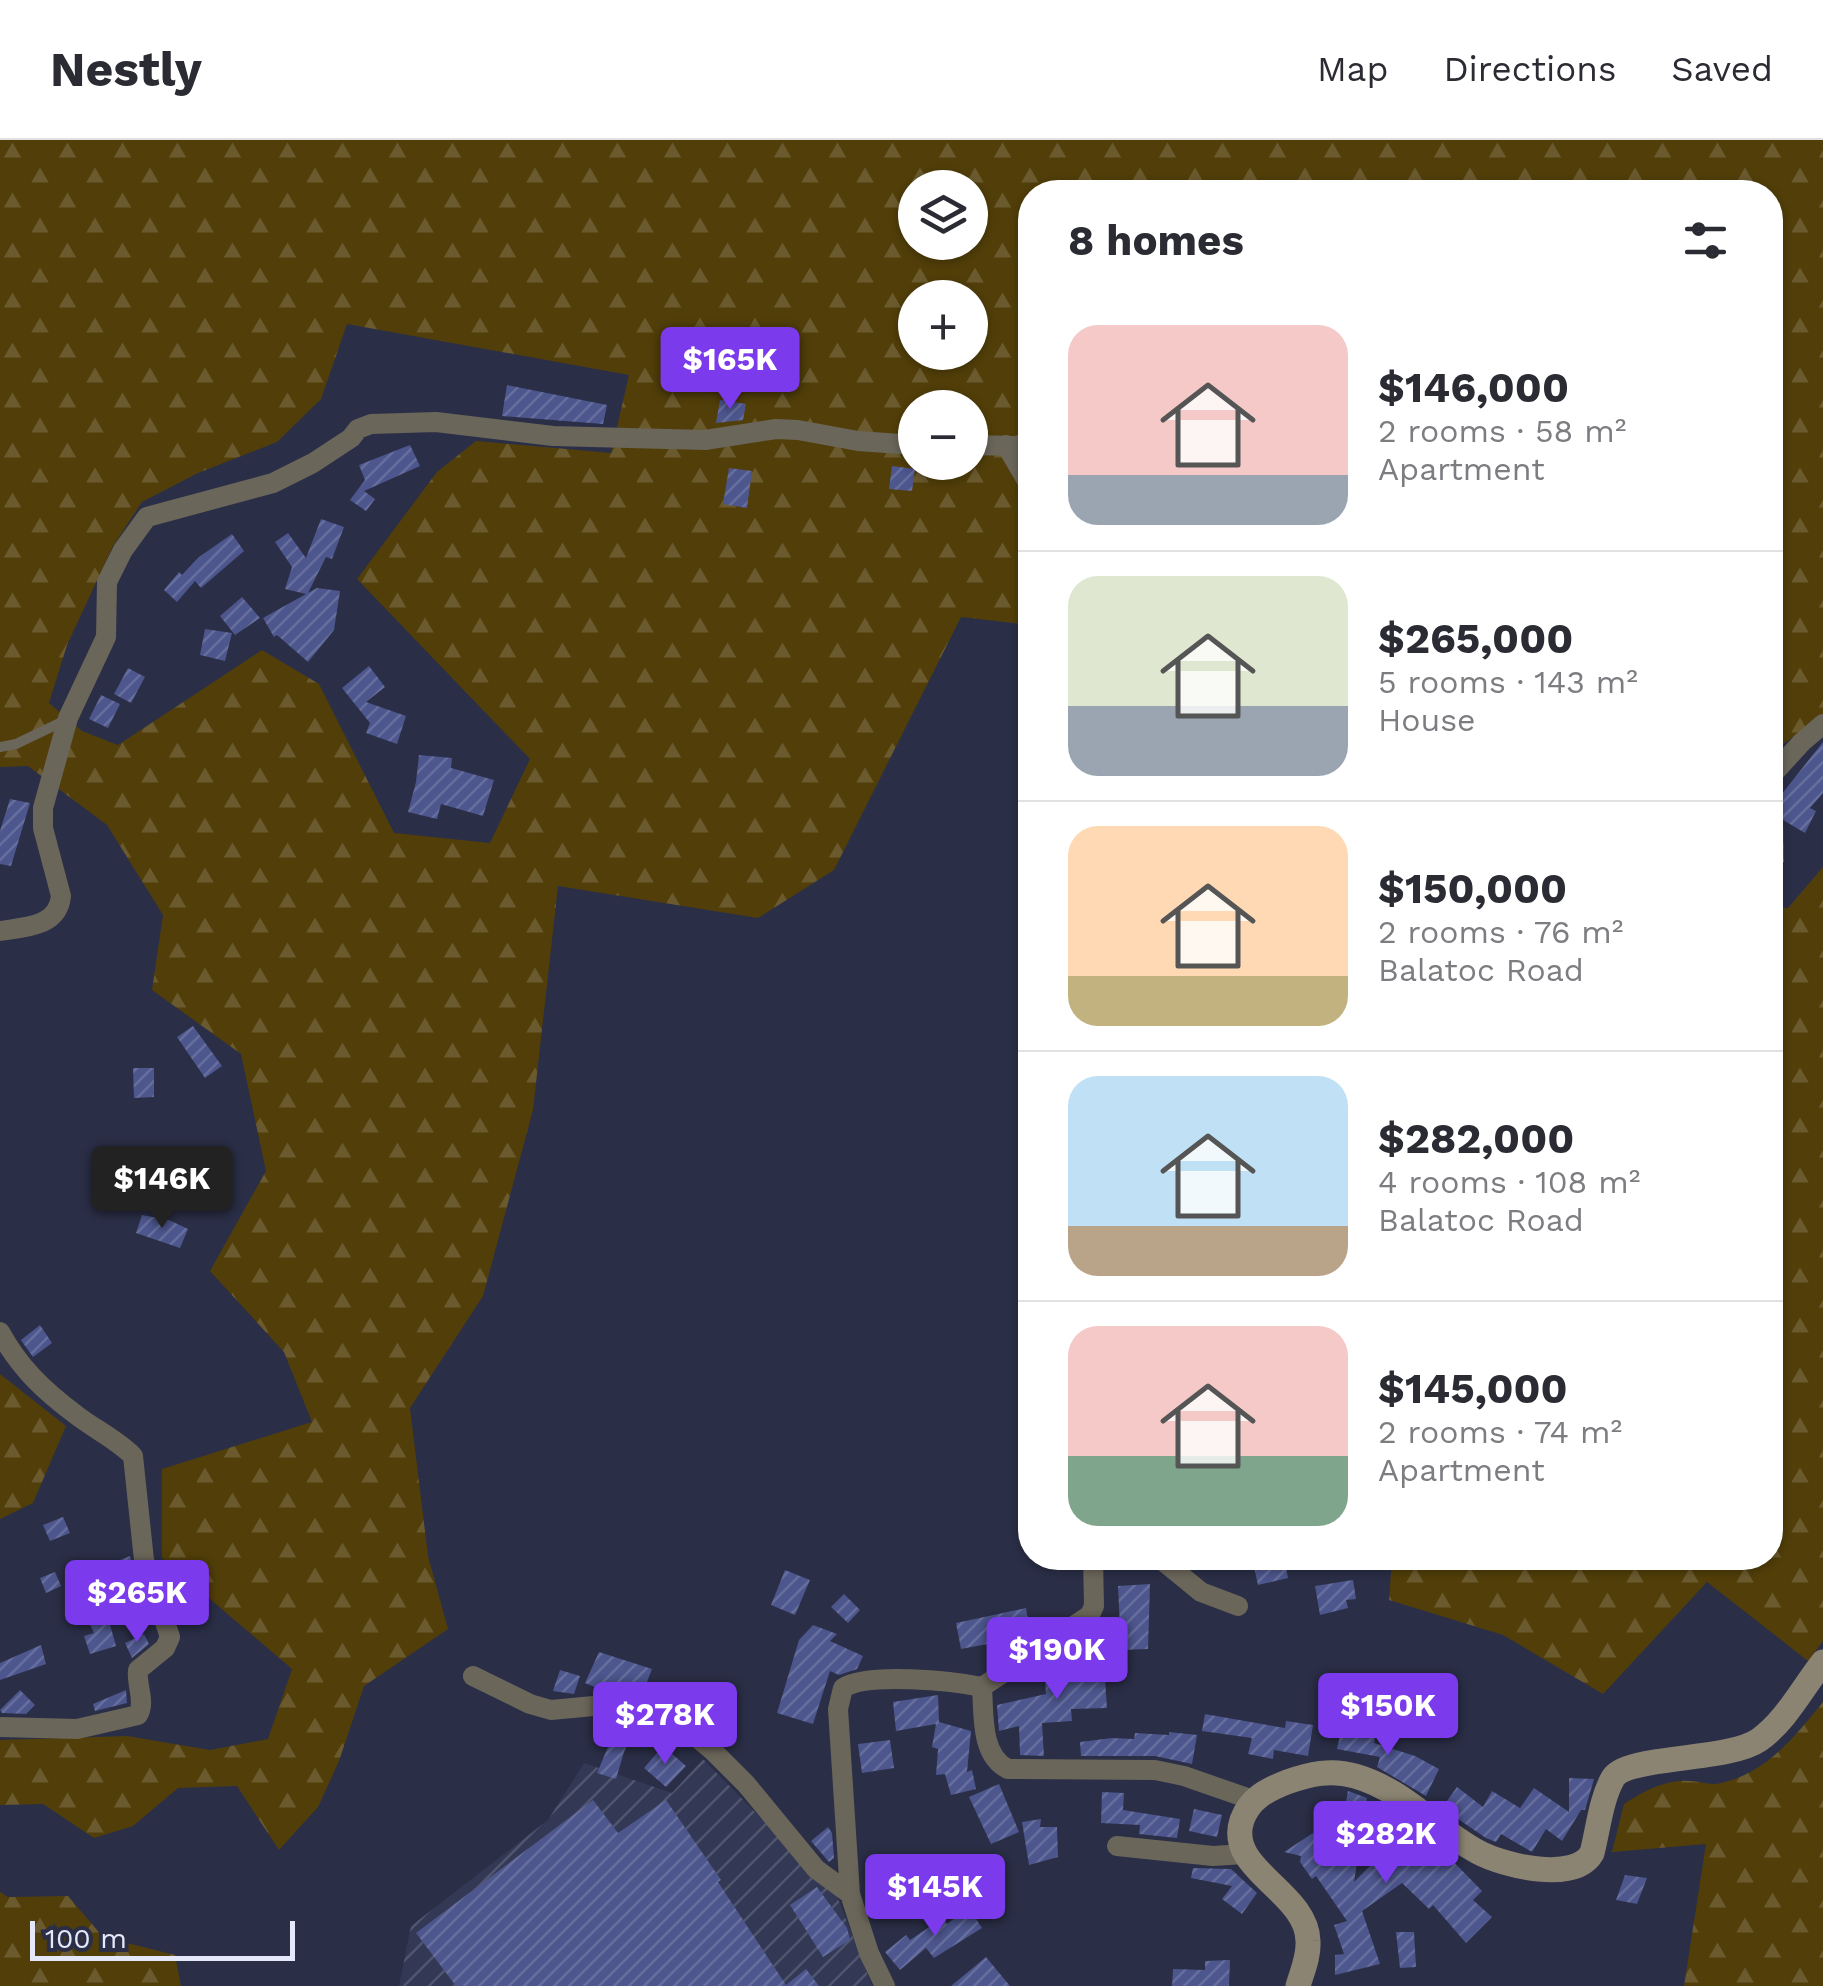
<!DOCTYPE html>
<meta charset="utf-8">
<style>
:root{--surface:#fff;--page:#f7f7f7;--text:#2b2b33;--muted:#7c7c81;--line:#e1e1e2;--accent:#7c3aed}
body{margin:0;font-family:"Work Sans",sans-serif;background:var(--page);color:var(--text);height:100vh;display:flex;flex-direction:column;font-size:38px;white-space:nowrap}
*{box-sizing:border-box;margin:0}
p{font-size:32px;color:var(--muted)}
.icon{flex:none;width:55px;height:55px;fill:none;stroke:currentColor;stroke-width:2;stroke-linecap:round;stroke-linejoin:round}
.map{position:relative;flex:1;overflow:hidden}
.details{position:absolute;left:1018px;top:40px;width:765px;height:1390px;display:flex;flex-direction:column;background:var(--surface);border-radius:40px;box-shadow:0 2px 8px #0004}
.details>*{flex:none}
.buttons{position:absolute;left:898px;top:30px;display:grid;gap:20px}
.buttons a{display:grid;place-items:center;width:90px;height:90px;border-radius:50%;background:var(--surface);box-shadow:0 2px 8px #0004;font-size:50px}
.scale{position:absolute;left:30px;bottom:25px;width:265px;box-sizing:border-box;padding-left:10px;border:5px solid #e4e8f8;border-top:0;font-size:28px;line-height:35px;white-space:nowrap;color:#e4e8f8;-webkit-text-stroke:8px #2a2e46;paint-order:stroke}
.price{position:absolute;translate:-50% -85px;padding:0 22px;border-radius:10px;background:var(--accent);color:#fff;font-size:32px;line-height:65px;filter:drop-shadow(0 2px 5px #0008)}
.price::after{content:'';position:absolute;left:50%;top:60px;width:30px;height:22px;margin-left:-15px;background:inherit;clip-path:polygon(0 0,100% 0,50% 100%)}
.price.current{background:#222;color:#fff}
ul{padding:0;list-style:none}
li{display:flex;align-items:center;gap:30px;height:250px;padding:0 50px}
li+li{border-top:2px solid var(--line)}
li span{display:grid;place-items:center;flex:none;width:280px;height:200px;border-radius:30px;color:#555}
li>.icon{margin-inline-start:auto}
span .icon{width:120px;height:120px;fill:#fffc;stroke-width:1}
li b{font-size:42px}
h2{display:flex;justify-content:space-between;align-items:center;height:120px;padding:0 50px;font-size:42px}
header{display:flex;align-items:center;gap:60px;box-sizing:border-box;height:140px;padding:0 50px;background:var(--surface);border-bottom:2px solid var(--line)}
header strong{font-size:48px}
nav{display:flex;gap:55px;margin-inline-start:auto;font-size:35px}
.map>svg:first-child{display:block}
.industrial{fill:url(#industrial-furrows)}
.forest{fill:url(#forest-firs);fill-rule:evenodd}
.building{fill:url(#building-hatch)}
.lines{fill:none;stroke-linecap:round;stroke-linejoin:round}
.lane{stroke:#6b665a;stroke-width:10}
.street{stroke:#6b665a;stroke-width:20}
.secondary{stroke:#8c8472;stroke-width:25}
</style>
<header>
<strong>Nestly</strong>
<nav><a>Map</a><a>Directions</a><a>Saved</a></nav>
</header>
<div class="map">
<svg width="1823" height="1846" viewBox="0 0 1823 1846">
<defs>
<pattern id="industrial-furrows" width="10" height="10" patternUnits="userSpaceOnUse" patternTransform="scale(2.5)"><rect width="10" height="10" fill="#333955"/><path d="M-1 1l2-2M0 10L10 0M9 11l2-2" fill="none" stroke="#50566e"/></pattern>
<pattern id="forest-firs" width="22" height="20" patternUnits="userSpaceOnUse" patternTransform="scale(2.5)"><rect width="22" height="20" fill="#513e09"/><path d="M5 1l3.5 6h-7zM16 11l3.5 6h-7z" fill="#6a5a2e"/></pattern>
<pattern id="building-hatch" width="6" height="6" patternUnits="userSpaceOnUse" patternTransform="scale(2.5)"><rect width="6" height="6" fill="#4d568d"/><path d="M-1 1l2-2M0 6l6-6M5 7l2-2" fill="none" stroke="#666e9e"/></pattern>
</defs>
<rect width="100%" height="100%" fill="#2a2e46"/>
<path class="industrial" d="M703,1619L837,1756L872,1846H399L411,1786L548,1680L584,1623L672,1653Z"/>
<path class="forest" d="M0,0H1823V575L1770,614V52H1030V485L961,477L834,730L758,778L558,746L533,970L483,1156L410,1268L428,1416L448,1489L364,1546L339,1621L318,1667L279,1710L237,1646L178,1648L133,1686L94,1698L43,1664L0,1665V1600L127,1596L210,1610L268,1599L292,1529L162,1418V1329L312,1282L284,1212L210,1131L266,1031L241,914L152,850L163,775L107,685L28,626L0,627ZM915,48H970V102H915ZM915,158H970V212H915ZM347,184L629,235L611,313L476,301L437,332L357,439L530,619L490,703L394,693L319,544L262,510L118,605L82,591L49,563L67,505L113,406L142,362L198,333L277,302L321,259ZM915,268H970V322H915Z
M1823,727V1501L1808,1521L1707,1442L1603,1554L1503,1495L1389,1460L1392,1418H1770V767L1788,768Z
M0,1234L66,1286L33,1363L0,1379Z
M1823,1562V1846H1684L1706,1704L1612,1712L1624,1664C1644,1651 1666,1639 1690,1641C1700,1641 1710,1646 1721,1643C1767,1633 1795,1596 1823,1562Z
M0,1752L8,1757L68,1756L103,1797L175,1815L181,1846H0Z"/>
<path class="building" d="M507,245L607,265L603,284L502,276Z
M720,260L746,264L743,280L716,283Z
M410,305L420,326L364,351L375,359L366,371L350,360L365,340L359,325Z
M892,326L915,329L912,351L889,349Z
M729,328L752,331L747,368L723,364Z
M321,379L344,387L332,419L326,417L308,453L317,448L340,451L334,490L308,522L277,495L274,497L263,478L306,454L285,449L292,427L275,402L288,393L306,418Z
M232,394L244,411L201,448L195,441L177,462L164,450L179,432L182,435L199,417Z
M242,457L260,478L235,495L220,476Z
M205,489L232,493L225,521L200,515Z
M369,526L385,547L366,562L406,576L397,604L366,593L370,583L342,548Z
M128,528L145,537L131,563L114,554Z
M101,555L120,564L108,588L89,579Z
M1823,602V653L1810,668L1816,671L1805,693L1783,680L1784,722L1770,723V660H1777Z
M419,615L452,618L451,628L494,640L483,676L441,664L437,679L408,672L416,642Z
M10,659L30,663L11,726L0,724V691Z
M193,886L222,926L205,938L177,897Z
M133,928H154V957L134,958Z
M142,1075L169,1080L188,1089L180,1108L136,1093Z
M40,1185L52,1203L33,1217L21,1200Z
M63,1377L70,1393L50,1401L43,1385Z
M130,1416L135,1435L108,1446L101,1428Z
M1252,1418H1284L1288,1438L1258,1445Z
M785,1430L810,1440L795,1475L771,1465Z
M55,1432L61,1446L46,1453L40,1438Z
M1353,1440L1356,1459L1346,1460L1348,1468L1320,1475L1315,1446Z
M1150,1444L1148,1509L1121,1510L1118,1446Z
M105,1448L115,1471L107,1474L116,1506L90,1514L84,1496L94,1493L79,1460Z
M844,1454L860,1470L848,1483L831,1467Z
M1026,1468L1031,1498L1014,1505L1015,1509L1003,1517L998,1502L961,1509L956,1483Z
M813,1485L837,1494L830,1501L863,1516L857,1529L839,1535L830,1531L813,1584L777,1573L799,1500Z
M144,1494L149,1504L132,1518L125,1503Z
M41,1505L46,1524L0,1540V1523Z
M1103,1510L1107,1568L1071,1569L1072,1581L1042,1583L1044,1616L1020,1615L1019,1586L999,1591L997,1565L1046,1554L1045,1543L1072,1541L1071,1511Z
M599,1512L652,1529L643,1552L608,1547L605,1551L585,1543Z
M560,1530L580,1536L574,1554L553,1551Z
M20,1550L35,1565L26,1574L2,1573L0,1570Z
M126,1550L127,1563L95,1571L93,1564Z
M938,1555L939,1582L971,1591L967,1632L972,1630L976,1649L951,1655L945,1634L936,1635L938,1609L932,1607L936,1584L896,1591L893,1562Z
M1205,1574L1285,1588L1286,1581L1313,1585L1308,1616L1274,1610L1273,1619L1248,1614L1252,1598L1202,1591Z
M619,1581L635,1588L624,1612L616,1639L597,1633Z
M1343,1582L1377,1589L1374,1603L1415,1616L1439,1629L1426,1656L1377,1627L1380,1617L1337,1609Z
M1169,1592L1197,1595L1192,1624L1155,1616H1081L1080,1602L1112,1598L1134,1599L1135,1593L1169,1595Z
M890,1600L894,1628L862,1633L858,1604Z
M663,1606L686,1626L666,1647L644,1628Z
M1569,1638L1594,1639L1585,1670H1581L1562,1701L1546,1689L1532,1712L1501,1694L1496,1702L1486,1698L1442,1668L1457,1647L1483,1667L1492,1651L1520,1668L1534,1648L1569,1672Z
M999,1644L1019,1692L991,1704L969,1657Z
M1348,1651L1367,1658L1354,1742L1394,1702L1409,1712L1416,1702L1433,1718L1441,1709L1482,1751L1473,1760L1492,1777L1466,1803L1433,1765L1429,1769L1402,1743L1362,1771L1380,1824L1335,1835V1815L1344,1814L1334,1785L1347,1781L1316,1736L1312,1739L1300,1722L1301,1716L1284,1712L1313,1693L1335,1721Z
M1102,1652L1124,1653L1123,1670L1180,1679L1177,1698L1139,1694L1140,1685L1101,1683Z
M593,1660L618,1693L666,1660L721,1740L718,1742L786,1845L806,1829L819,1846H456L416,1793Z
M1194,1669L1222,1675L1217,1697L1189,1691Z
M1041,1679L1040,1687H1057L1058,1717L1029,1725L1022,1682Z
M828,1687L832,1693L834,1718L829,1722L811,1701Z
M1193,1728L1231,1729L1257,1753L1242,1774L1222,1759L1232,1746L1191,1738Z
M1625,1735L1647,1738L1637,1764L1616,1760Z
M817,1747L847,1788L850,1800L823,1817L790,1765Z
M969,1768L982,1788L934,1818L926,1808L900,1830L885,1812L906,1795L910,1800L943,1778L947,1784Z
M1396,1792H1414L1416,1827L1400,1828Z
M986,1817L1010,1846H951Z
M1230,1820L1229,1846H1172L1173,1829L1205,1830V1821Z"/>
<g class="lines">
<path class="lane" d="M0,607L16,604L68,579"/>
<path class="street" d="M970,305L1016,306L1030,302
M1006,305L1030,346
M1770,637L1802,602L1823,584
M0,791C25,787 58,787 61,756L43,688V668L68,578L106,497L107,442L123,410L147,377L273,343L313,323L351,298L358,289L371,284L436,282L553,296L705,300L776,289L798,290L858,301L915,305
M0,1192C19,1227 43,1250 75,1274C94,1289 116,1299 133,1316L144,1420L170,1497L165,1508L138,1530C136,1545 146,1562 138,1575L77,1589L0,1587
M1145,1418L1163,1421L1201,1452L1238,1466
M473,1536L530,1564L551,1570L625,1563L664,1570L712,1610L746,1644L816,1729L850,1754
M982,1547C984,1574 980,1615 1008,1629L1155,1630L1184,1636L1253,1660
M1117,1706L1213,1716L1245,1714
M885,1846L869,1813L850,1754L838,1569L843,1548C867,1532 953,1541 982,1547L1090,1475L1094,1466L1093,1418"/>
<path class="secondary" d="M1298,1846C1302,1832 1309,1817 1308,1801C1307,1751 1225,1730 1242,1680C1250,1658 1267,1650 1287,1642C1310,1634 1331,1629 1355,1636C1404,1650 1435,1689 1478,1712C1504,1726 1575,1743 1592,1713C1598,1690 1601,1659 1613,1638C1626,1615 1727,1622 1759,1600C1786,1581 1803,1547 1823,1522"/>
</g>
</svg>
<div class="buttons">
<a><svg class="icon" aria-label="layers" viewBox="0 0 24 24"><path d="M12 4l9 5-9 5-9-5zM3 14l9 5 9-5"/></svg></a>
<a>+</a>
<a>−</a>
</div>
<div class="scale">100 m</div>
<b class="price" style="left:730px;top:272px">$165K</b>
<b class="price current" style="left:162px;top:1091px">$146K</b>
<b class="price" style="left:137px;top:1505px">$265K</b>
<b class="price" style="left:1057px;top:1562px">$190K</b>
<b class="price" style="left:1388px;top:1618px">$150K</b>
<b class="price" style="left:665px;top:1627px">$278K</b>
<b class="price" style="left:1386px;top:1746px">$282K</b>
<b class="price" style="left:935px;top:1799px">$145K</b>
<section class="details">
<h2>8 homes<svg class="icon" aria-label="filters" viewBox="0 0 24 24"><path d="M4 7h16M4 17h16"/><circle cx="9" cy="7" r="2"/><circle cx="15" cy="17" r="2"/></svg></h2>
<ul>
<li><span style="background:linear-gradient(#f6c9c9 75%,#9aa5b1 0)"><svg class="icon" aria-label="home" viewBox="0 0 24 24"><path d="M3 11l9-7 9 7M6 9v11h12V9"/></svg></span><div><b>$146,000</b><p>2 rooms · 58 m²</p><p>Apartment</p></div></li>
<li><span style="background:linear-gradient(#dfe7d0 65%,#9aa5b1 0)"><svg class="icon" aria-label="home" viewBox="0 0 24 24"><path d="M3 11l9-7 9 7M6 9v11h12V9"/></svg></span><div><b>$265,000</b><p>5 rooms · 143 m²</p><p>House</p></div></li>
<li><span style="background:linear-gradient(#ffd9b3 75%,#c2b280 0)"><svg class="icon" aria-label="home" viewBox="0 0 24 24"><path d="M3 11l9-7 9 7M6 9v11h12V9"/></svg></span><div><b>$150,000</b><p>2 rooms · 76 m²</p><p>Balatoc Road</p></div></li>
<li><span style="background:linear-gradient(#bfe0f5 75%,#b9a48a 0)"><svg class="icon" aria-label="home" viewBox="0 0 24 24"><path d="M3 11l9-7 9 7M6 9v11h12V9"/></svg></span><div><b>$282,000</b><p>4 rooms · 108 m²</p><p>Balatoc Road</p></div></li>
<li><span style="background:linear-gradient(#f6c9c9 65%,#7fa58c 0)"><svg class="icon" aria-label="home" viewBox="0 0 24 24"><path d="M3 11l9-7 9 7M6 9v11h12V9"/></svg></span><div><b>$145,000</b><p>2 rooms · 74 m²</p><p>Apartment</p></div></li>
</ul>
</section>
</div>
